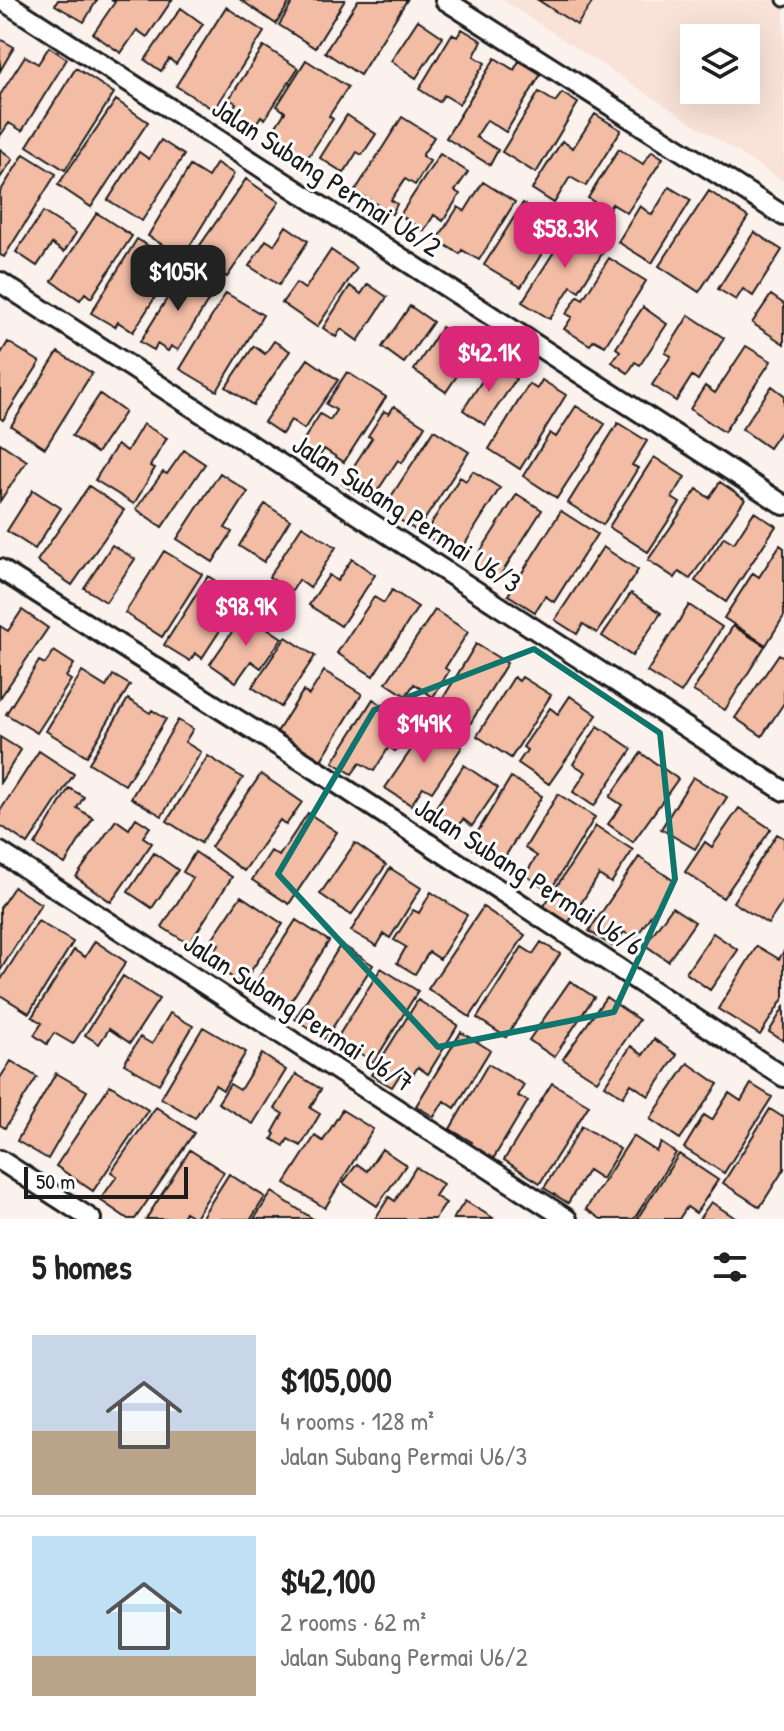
<!DOCTYPE html>
<meta charset="utf-8">
<style>
:root{--surface:#fff;--page:#f2f2f2;--text:#222;--muted:#767676;--line:#e0e0e0;--accent:#db2777}
body{margin:0;font-family:"Patrick Hand",sans-serif;background:var(--page);color:var(--text);height:100vh;display:flex;flex-direction:column;font-size:30px;white-space:nowrap}
*{box-sizing:border-box;margin:0}
p{font-size:26px;color:var(--muted)}
.icon{flex:none;width:44px;height:44px;fill:none;stroke:currentColor;stroke-width:2;stroke-linecap:round;stroke-linejoin:round}
.map{position:relative;height:1219px;overflow:hidden}
.panel{display:flex;flex-direction:column;background:var(--surface);flex:1}
.panel>*{flex:none}
.tools{position:absolute;left:680px;top:24px;display:grid;gap:16px}
.tools a{display:grid;place-items:center;width:80px;height:80px;border-radius:0px;background:var(--surface);box-shadow:0 8px 32px #0002;font-size:40px}
.scale{position:absolute;left:24px;bottom:20px;width:164px;box-sizing:border-box;padding-left:8px;border:4px solid #1c1c1c;border-top:0;font-size:22px;line-height:28px;white-space:nowrap;color:#1c1c1c;-webkit-text-stroke:6px #fff;paint-order:stroke}
.price{position:absolute;translate:-50% -68px;padding:0 18px;border-radius:16px;background:var(--accent);color:#fff;font-size:26px;line-height:52px;filter:drop-shadow(0 2px 4px #0008)}
.price::after{content:'';position:absolute;left:50%;top:48px;width:24px;height:18px;margin-left:-12px;background:inherit;clip-path:polygon(0 0,100% 0,50% 100%)}
.price.selected{background:#222;color:#fff}
ul{padding:0;list-style:none}
li{display:flex;align-items:center;gap:24px;height:200px;padding:0 32px}
li+li{border-top:2px solid var(--line)}
li span{display:grid;place-items:center;flex:none;width:224px;height:160px;border-radius:0px;color:#555}
li>.icon{margin-inline-start:auto}
span .icon{width:96px;height:96px;fill:#fffc;stroke-width:1}
li b{font-size:34px}
h2{display:flex;justify-content:space-between;align-items:center;height:96px;padding:0 32px;font-size:34px}
.map>svg:first-child{display:block}
.built{fill:#f9e2d7;fill-rule:evenodd}
.building{fill:#f2bca5;stroke:#1c1c1c;stroke-width:2}
.lines{fill:none;stroke-linecap:round;stroke-linejoin:round}
.lane-casing{stroke:#1c1c1c;stroke-width:15}
.street-casing{stroke:#1c1c1c;stroke-width:24}
.lane{stroke:#fff;stroke-width:9}
.street{stroke:#fff;stroke-width:18}
.marked{fill:none;stroke:#0f766e;stroke-width:6;stroke-linejoin:round}
.labels{text-anchor:middle;stroke-width:6;stroke-linejoin:round;paint-order:stroke}
.street-label{font-size:28px;fill:#1c1c1c;stroke:#fff}
</style>
<div class="map">
<svg width="784" height="1219" viewBox="0 0 784 1219">
<rect width="100%" height="100%" fill="#fcf2ed"/>
<filter id="ink" filterUnits="userSpaceOnUse"><feTurbulence type="fractalNoise" baseFrequency=".0125" numOctaves="2"/><feDisplacementMap in="SourceGraphic" scale="16" xChannelSelector="R" yChannelSelector="G"/><feConvolveMatrix kernelMatrix="1 2 1 2 8 2 1 2 1" color-interpolation-filters="sRGB"/></filter>
<g filter="url(#ink)">
<path class="built" d="M502,0H784V182ZM694,38H746V90H694Z"/>
<path class="building" d="M58,0H97L84,22L55,5Z
M111,0H172L147,37L137,30L121,53L93,34L115,2Z
M241,0H291L276,24Z
M294,0H345L315,48L279,25Z
M358,0H407L360,75L325,52Z
M538,0H594L577,25Z
M226,7L264,32L214,110L176,86Z
M181,8L203,24L176,64L169,59L161,71L145,60Z
M418,20L443,37L416,78L391,61Z
M462,29L482,41L474,56L485,63L459,104L444,95L439,102L419,89L452,34L457,37Z
M0,39L14,47L0,71Z
M264,46L298,68L265,119L261,116L251,131L228,117L236,103L229,99Z
M49,47L67,59L22,131L9,123L0,136V95L25,56L38,64Z
M495,58L514,70L519,61L541,74L506,132L487,120L476,137L498,150L490,165L446,138Z
M306,60L348,87L329,116L333,119L303,165L266,142L285,112L277,106Z
M76,68L114,93L65,170L27,146Z
M539,92L555,102L562,93L578,103L536,173L502,152Z
M116,100L148,122L91,207L58,185Z
M595,114L621,130L586,186L570,177L554,203L532,189L562,141L573,148Z
M347,115L376,134L362,155L357,152L344,173L320,158Z
M402,117L434,137L422,156L430,161L415,185L405,179L391,200L397,204L392,214L355,191Z
M161,140L184,155L142,221L108,200L139,152L149,159Z
M0,149L13,159L0,178Z
M619,149L643,164L652,151L663,158L627,213L612,204L608,211L588,198Z
M24,154L56,174L4,257L0,255V192Z
M440,154L468,172L455,191L460,194L443,221L434,215L424,231L400,215Z
M217,163L234,174L183,257L148,236L190,166L208,177Z
M246,179L279,202L227,277L194,254Z
M483,182L515,202L479,260L462,250L460,254L437,240L458,207L465,211Z
M669,187L691,200L652,263L618,242L640,206L652,215Z
M709,191L748,217L699,292L659,266Z
M523,203L559,226L521,287L484,265Z
M43,212L76,233L64,252L52,244L37,266L16,252Z
M97,213L132,236L91,298L85,293L80,300L52,281Z
M573,222L608,244L579,291L571,286L550,319L522,302Z
M286,226L308,241L279,285L249,266L266,240L274,245Z
M754,232L782,250L753,296L743,289L736,300L718,289Z
M137,239L162,254L159,260L173,269L133,332L118,322L115,327L91,313Z
M331,250L357,268L317,327L282,303L296,283L305,289Z
M609,258L646,281L605,346L594,340L590,345L564,329L572,317L566,314L578,296L583,299Z
M186,268L204,280L200,285L213,293L178,350L171,346L168,351L157,344L154,350L140,342Z
M368,284L387,297L358,341L341,329L336,337L323,328L350,286L361,294Z
M226,293L263,315L217,391L180,369Z
M771,295L784,304V344L752,323Z
M410,306L433,322L404,363L382,347Z
M643,307L667,324L640,365L635,362L628,373L612,362L620,351L616,348Z
M689,315L724,338L698,380L692,376L676,401L652,385L671,356L665,353Z
M442,327L475,349L446,392L414,370Z
M274,341L290,351L253,405L226,387L254,346L265,354Z
M8,342L40,362L3,420L0,418V355Z
M746,346L771,361L724,432L690,409L705,386L715,393Z
M58,352L92,373L45,448L11,426Z
M308,359L338,380L304,429L291,420L282,434L264,422Z
M493,364L516,379L485,425L463,410Z
M347,372L386,397L344,462L324,449L315,464L296,452L320,414L330,420L336,410L326,404Z
M542,380L566,395L520,469L489,449L529,384L537,389Z
M772,386L784,395V426L769,448L742,429Z
M100,394L125,412L97,453L72,436Z
M394,406L425,426L402,463L398,460L370,502L342,484L372,438L368,436L384,411L389,414Z
M576,406L605,424L557,498L523,476L550,433L556,437Z
M618,423L647,441L632,465L638,468L603,525L568,503Z
M143,424L167,438L150,466L155,468L134,504L95,480L117,445L127,451Z
M434,430L469,452L417,531L383,509Z
M0,443L27,461L0,501Z
M184,450L205,464L162,527L136,509L163,472L167,474Z
M654,457L685,477L672,498L680,503L648,552L609,527Z
M473,471L500,488L458,555L424,535L460,477L466,481Z
M220,473L248,492L225,528L232,532L213,562L177,539Z
M720,482L745,499L690,579L679,572L675,578L648,560L697,489L709,498Z
M89,486L124,510L72,585L37,561Z
M33,490L61,508L35,549L7,531Z
M517,494L542,510L498,579L473,563Z
M265,504L290,520L264,562L239,546Z
M561,511L597,534L554,602L545,596L535,612L508,595Z
M754,512L776,526L726,602L695,581L724,537L734,543Z
M302,526L336,547L310,588L299,580L292,591L269,577Z
M112,545L135,559L106,602L84,588Z
M780,545L784,548V616L766,645L724,618L753,573L759,577Z
M603,547L638,570L597,633L583,624L577,634L555,620Z
M164,551L202,574L162,637L125,613Z
M352,559L375,575L341,626L309,605L329,575L337,581Z
M208,576L241,598L202,658L195,653L190,661L164,645Z
M392,590L418,607L373,676L337,653L374,597L384,603Z
M631,593L661,613L632,656L602,636Z
M689,605L722,627L681,693L647,672Z
M22,610L48,628L0,698V626L8,631Z
M435,610L468,632L445,668L449,671L433,697L414,684L406,696L386,683Z
M245,613L282,638L261,668L251,661L236,682L210,664Z
M733,626L765,646L725,710L693,691Z
M286,637L315,656L281,707L252,687Z
M476,644L507,663L470,724L439,705Z
M54,651L74,664L66,677L71,680L37,733L6,714L39,661L45,664Z
M779,654L784,657V703L762,736L735,718Z
M324,671L362,694L321,760L277,732L303,691L309,695Z
M82,672L106,687L113,675L130,685L87,756L46,731Z
M514,677L519,681L522,677L551,695L511,758L477,736Z
M570,696L597,715L549,784L518,763L527,750L523,747L550,708L558,714Z
M128,699L150,713L152,710L166,719L125,785L89,763Z
M373,699L412,725L395,751L389,747L374,771L360,763L352,774L333,762Z
M178,720L193,729L185,742L201,752L162,816L131,798Z
M428,725L462,747L432,792L423,787L411,805L385,788Z
M598,726L632,749L594,806L573,792L586,772L573,764Z
M0,737L21,750L0,783Z
M39,751L74,774L28,844L0,825V811Z
M641,753L678,779L633,842L608,824L622,805L610,797Z
M208,756L243,778L201,843L167,821Z
M464,765L498,788L472,826L463,819L455,832L430,816Z
M261,774L302,802L286,825L280,820L244,871L211,847Z
M511,777L542,796L500,865L469,846Z
M693,777L727,797L695,849L661,829Z
M69,788L84,797L77,808L93,818L65,864L35,845Z
M558,794L595,817L550,891L525,875L537,856L525,848Z
M739,808L771,829L723,898L685,872L705,842L712,847Z
M308,813L337,832L289,904L252,880L271,851L279,856Z
M136,818L150,827L143,837L152,843L111,902L76,877L116,820L129,829Z
M596,826L633,850L611,883L599,875L567,925L542,909Z
M777,834L784,838V900L768,924L733,902Z
M355,843L386,865L351,915L320,894Z
M195,852L232,877L189,944L162,927L193,878L183,872Z
M154,853L178,870L152,908L128,892Z
M639,857L674,881L635,939L624,932L613,947L589,931Z
M390,868L421,888L390,938L384,934L377,946L351,931Z
M14,887L41,904L0,971V908Z
M431,892L467,915L440,959L429,952L415,974L397,963L406,947L394,940L413,910L419,913Z
M241,896L283,924L242,984L208,961L219,944L212,939Z
M483,907L525,935L470,1017L428,989Z
M672,907L695,922L668,961L645,945Z
M296,920L329,941L284,1012L250,991Z
M38,921L73,942L29,1013L0,995V981Z
M713,933L738,950L710,990L686,973Z
M95,941L126,962L73,1044L54,1033L47,1044L34,1035L42,1023L32,1017L74,950L85,957Z
M541,942L560,954L506,1037L477,1018L522,947L533,954Z
M341,944L373,965L325,1039L295,1019Z
M757,946L779,959L784,951V997L760,1035L718,1009Z
M381,968L418,991L374,1062L358,1052L353,1059L332,1046Z
M123,976L159,999L130,1043L109,1029L99,1044L85,1035Z
M570,981L594,997L554,1057L529,1040Z
M606,997L639,1020L597,1081L563,1059Z
M418,1000L458,1025L428,1074L418,1067L410,1079L401,1073L392,1087L371,1075Z
M784,1007V1041L769,1032Z
M170,1013L193,1026L159,1084L124,1064L140,1037L152,1044Z
M203,1027L246,1052L223,1090L215,1085L195,1118L161,1098Z
M461,1032L490,1050L455,1108L444,1101L434,1117L416,1106Z
M654,1039L677,1055L649,1096L631,1084L623,1097L605,1085L631,1046L643,1055Z
M262,1054L286,1070L253,1124L218,1103L230,1084L240,1090Z
M11,1061L37,1077L5,1128L0,1125V1078Z
M688,1063L718,1084L680,1139L650,1119Z
M488,1064L524,1085L518,1096L528,1101L493,1159L470,1145L472,1142L450,1129Z
M56,1073L87,1091L48,1159L17,1141Z
M296,1074L321,1089L310,1108L320,1114L301,1146L288,1139L284,1146L272,1139L275,1134L273,1132L283,1114L275,1109Z
M552,1083L589,1105L540,1183L504,1160Z
M751,1084L772,1097L724,1173L684,1148L704,1115L712,1120L729,1093L741,1101Z
M110,1085L148,1110L93,1191L56,1166Z
M156,1107L194,1133L135,1219H128L100,1200L117,1176L111,1172Z
M770,1109L784,1118V1169L760,1207L723,1183Z
M342,1110L373,1129L325,1208L285,1183L315,1136L323,1141Z
M582,1126L620,1149L602,1179L588,1170L568,1203L544,1188Z
M633,1136L656,1151L661,1143L676,1153L634,1219H601L586,1209Z
M382,1149L406,1165L377,1206L343,1183L357,1164L367,1171Z
M190,1150L224,1172L195,1218L185,1212L181,1219H146Z
M679,1154L718,1180L696,1213L687,1207L679,1219H637Z
M416,1167L443,1184L435,1196L446,1203L435,1219H375L389,1197L395,1201Z
M229,1174L265,1197L251,1219H204L205,1217L203,1215Z
M272,1192L313,1219H254Z
M465,1201L493,1218L492,1219H453Z
M711,1202L737,1219H699Z"/>
<g class="lines">
<defs>
<path id="lane" d="M783,0L784,1"/>
<path id="street" d="M2,0L784,505
M445,0L784,216
M0,282L784,791
M0,569L323,774L784,1077
M0,852L567,1219
M0,1160L91,1219"/>
</defs>
<use href="#lane" class="lane-casing"/>
<use href="#street" class="street-casing"/>
<use href="#lane" class="lane"/>
<use href="#street" class="street"/>
</g>
</g>
<path class="marked" d="M534,649L660,733L675,879L614,1012L438,1047L278,874L374,710Z"/>
<g class="labels">
<g class="street-label">
<text transform="translate(327 177) rotate(33)" y="10">Jalan Subang Permai U6/2</text>
<text transform="translate(407 513) rotate(33)" y="10">Jalan Subang Permai U6/3</text>
<text transform="translate(529 876) rotate(33)" y="10">Jalan Subang Permai U6/6</text>
<text transform="translate(299 1012) rotate(33)" y="10">Jalan Subang Permai U6/7</text>
</g>
</g>
</svg>
<div class="tools">
<a><svg class="icon" aria-label="layers" viewBox="0 0 24 24"><path d="M12 4l9 5-9 5-9-5zM3 14l9 5 9-5"/></svg></a>
</div>
<div class="scale">50 m</div>
<b class="price" style="left:565px;top:270px">$58.3K</b>
<b class="price selected" style="left:178px;top:313px">$105K</b>
<b class="price" style="left:489px;top:394px">$42.1K</b>
<b class="price" style="left:246px;top:648px">$98.9K</b>
<b class="price" style="left:424px;top:765px">$149K</b>
</div>
<section class="panel">
<h2>5 homes<svg class="icon" aria-label="filters" viewBox="0 0 24 24"><path d="M4 7h16M4 17h16"/><circle cx="9" cy="7" r="2"/><circle cx="15" cy="17" r="2"/></svg></h2>
<ul>
<li><span style="background:linear-gradient(#c9d6e8 60%,#b9a48a 0)"><svg class="icon" aria-label="home" viewBox="0 0 24 24"><path d="M3 11l9-7 9 7M6 9v11h12V9"/></svg></span><div><b>$105,000</b><p>4 rooms · 128 m²</p><p>Jalan Subang Permai U6/3</p></div></li>
<li><span style="background:linear-gradient(#bfe0f5 75%,#b9a48a 0)"><svg class="icon" aria-label="home" viewBox="0 0 24 24"><path d="M3 11l9-7 9 7M6 9v11h12V9"/></svg></span><div><b>$42,100</b><p>2 rooms · 62 m²</p><p>Jalan Subang Permai U6/2</p></div></li>
</ul>
</section>
